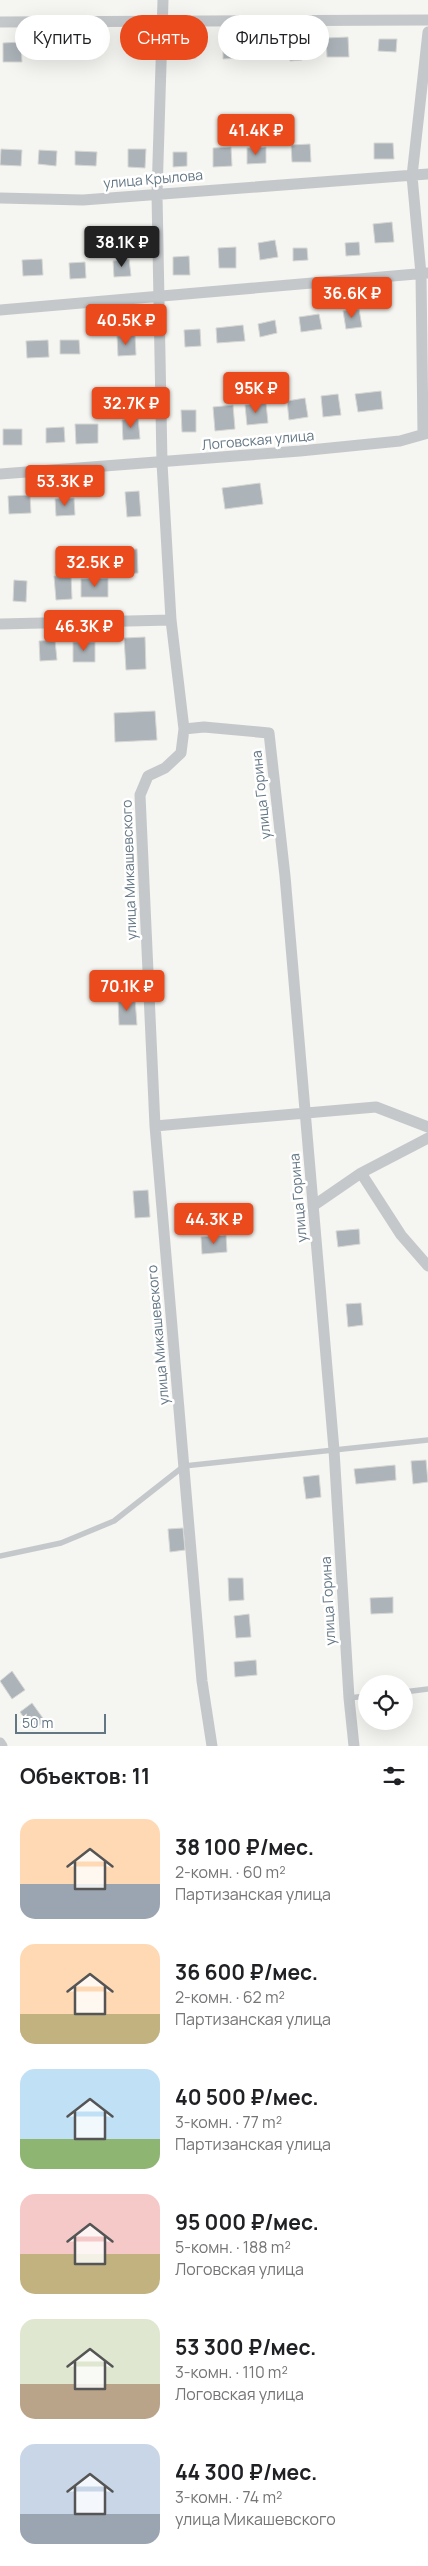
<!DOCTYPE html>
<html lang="ru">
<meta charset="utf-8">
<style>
:root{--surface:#fff;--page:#f2f2f2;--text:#202124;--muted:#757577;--accent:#eb4a1c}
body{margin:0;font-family:Manrope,sans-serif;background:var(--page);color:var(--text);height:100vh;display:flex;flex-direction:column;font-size:19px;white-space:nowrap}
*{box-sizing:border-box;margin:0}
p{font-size:16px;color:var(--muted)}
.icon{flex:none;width:28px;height:28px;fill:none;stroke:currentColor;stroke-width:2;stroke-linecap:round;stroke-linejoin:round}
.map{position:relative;height:1746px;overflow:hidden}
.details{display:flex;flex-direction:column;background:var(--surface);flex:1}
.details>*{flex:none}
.hud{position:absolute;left:15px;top:15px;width:399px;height:45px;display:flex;gap:10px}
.buttons{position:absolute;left:358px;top:1675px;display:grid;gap:10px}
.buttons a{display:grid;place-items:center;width:55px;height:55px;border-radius:50%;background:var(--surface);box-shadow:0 5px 20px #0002;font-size:25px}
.scale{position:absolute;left:15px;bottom:12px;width:91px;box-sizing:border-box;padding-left:5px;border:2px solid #637684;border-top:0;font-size:14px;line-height:18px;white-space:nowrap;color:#637684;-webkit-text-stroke:4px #fff;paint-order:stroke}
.price{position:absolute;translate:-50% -42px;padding:0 11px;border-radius:5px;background:var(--accent);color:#fff;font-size:16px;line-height:32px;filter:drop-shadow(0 1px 2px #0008)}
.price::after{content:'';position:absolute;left:50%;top:30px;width:15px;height:11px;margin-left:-8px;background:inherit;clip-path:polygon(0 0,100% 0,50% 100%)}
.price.selected{background:#222;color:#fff}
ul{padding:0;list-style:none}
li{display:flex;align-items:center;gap:15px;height:125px;padding:0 20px}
li span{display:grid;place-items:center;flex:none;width:140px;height:100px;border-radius:15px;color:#555}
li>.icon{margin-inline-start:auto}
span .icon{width:60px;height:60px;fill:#fffc;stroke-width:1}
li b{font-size:21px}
h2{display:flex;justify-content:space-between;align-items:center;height:60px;padding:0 20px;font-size:21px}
.tag{padding:0 18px;border-radius:22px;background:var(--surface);box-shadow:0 5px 20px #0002;font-size:18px;line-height:45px}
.tag.selected{background:var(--accent);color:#fff}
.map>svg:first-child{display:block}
.building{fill:#acb4b9;stroke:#d7d7d4}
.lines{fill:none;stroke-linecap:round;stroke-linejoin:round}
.lane{stroke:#c5c8cb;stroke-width:5.5}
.street{stroke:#c5c8cb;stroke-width:11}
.labels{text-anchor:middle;stroke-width:5;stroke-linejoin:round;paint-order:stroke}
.street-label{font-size:14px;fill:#637684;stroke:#fff}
</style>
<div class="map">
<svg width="428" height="1746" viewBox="0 0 428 1746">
<rect width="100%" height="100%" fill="#f5f5f1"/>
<path class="building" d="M348,37L349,57H327L326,38Z
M379,39H397L396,52L378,51Z
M289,40H302V60L290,61Z
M86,41H102V54L86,55Z
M272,41V59H251L250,42Z
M21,42L22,62H3V43Z
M55,42H72V57H55Z
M136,42H146L145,56H136Z
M223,42H240V58L223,59Z
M196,43V58L178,59V44Z
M374,143H393L394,159H374Z
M310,144L311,162H292L291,145Z
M231,147L232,166L213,167V148Z
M266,147V163L247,164V148Z
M1,149L22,150L21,166L0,165Z
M128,149H146L145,168L128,167Z
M39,150L57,151L56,166L38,164Z
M75,151L97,152L96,166L75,165Z
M173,152H187V166L173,167Z
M392,222L394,242L375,243L373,224Z
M275,240L278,257L260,260L258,243Z
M359,242L360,255L346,256L345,243Z
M236,247V268H219L218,248Z
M293,248H307L308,260L293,261Z
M189,256L190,275H173V257Z
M42,259L43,275L23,276L22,260Z
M129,259L131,276L114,277L113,261Z
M85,262L86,278L70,279L69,263Z
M359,309L362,327L346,329L343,311Z
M319,314L322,329L301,332L299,317Z
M275,320L277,333L260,337L258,324Z
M243,325L245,341L217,343L216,328Z
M200,329L201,346L185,347L184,330Z
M135,335L136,355L118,356L117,336Z
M48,340L49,357L27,358L26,341Z
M60,340H79L80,354H60Z
M381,391L383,409L358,412L355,394Z
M338,394L341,415L323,417L321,396Z
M305,398L308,417L289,420L287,401Z
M266,403L268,423L247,425L245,405Z
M233,405L235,429L215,431L213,407Z
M181,410H196V432H182Z
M138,418L140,439L123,440L122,420Z
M75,424H98V443L76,444Z
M64,427L65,442L46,443V428Z
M3,429H22V445H3Z
M260,483L263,504L225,509L222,488Z
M139,491L141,516L127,517L125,492Z
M30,495L31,513L9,514L8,496Z
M74,498L75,515L56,516L55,499Z
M137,549L138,573L122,574L120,550Z
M71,575L72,599L56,600L54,576Z
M108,578V597H81V579Z
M14,580L27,581L26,602L13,601Z
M145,637L146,669L126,670L124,638Z
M55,640L57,660L40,661L39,641Z
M73,642H95V662H73Z
M155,711L157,740L115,742L114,713Z
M135,998L137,1025H119L118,999Z
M148,1190L150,1217L135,1218L133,1191Z
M359,1229L360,1244L338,1247L336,1231Z
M226,1235L227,1252L202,1254L201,1237Z
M361,1303L363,1325L348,1327L346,1304Z
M426,1460L428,1482L413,1484L411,1461Z
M395,1465L396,1480L356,1484L354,1469Z
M319,1475L321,1497L306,1499L303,1477Z
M183,1528L185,1550L170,1552L168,1529Z
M228,1578H243L244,1600L229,1601Z
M393,1597V1613L371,1614L370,1598Z
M249,1614L251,1637L236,1638L234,1616Z
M256,1660L257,1675L235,1677L234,1662Z
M12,1671L25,1690L12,1699L0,1681Z
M32,1703L45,1721L33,1730L20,1712Z"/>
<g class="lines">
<path class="lane" d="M0,1556L61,1543L114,1521L184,1466L428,1440
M404,1692L428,1689
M349,1698L366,1696"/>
<path class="street" d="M163,0L157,194L162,463L171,620L184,729L181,753L165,768L148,776L140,795L155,1126L202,1681L212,1746
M0,22L428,20
M0,198L83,200L428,174
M0,310L428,273
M423,434L421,274L412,176L428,32
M0,474L300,451L400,441L428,433
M0,624L171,620
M184,729L204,727L269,733L285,876L334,1450L349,1698L354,1746
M155,1126L376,1107L428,1127
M361,1173L401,1235L428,1266
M313,1206L361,1173L428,1138
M0,1743L2,1746"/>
</g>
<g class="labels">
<g class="street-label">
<text transform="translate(153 179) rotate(-5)" y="5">улица Крылова</text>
<text transform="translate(258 440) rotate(-5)" y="5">Логовская улица</text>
<text transform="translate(261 795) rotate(-96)" y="5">улица Горина</text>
<text transform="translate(129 870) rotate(-92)" y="5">улица Микашевского</text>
<text transform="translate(298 1198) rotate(-95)" y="5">улица Горина</text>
<text transform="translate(158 1335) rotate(-95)" y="5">улица Микашевского</text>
<text transform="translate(328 1601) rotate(-93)" y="5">улица Горина</text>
</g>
</g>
</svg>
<div class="buttons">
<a><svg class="icon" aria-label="locate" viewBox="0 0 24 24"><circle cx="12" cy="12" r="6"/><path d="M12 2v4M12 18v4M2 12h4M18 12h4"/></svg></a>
</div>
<div class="scale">50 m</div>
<b class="price" style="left:256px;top:156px">41.4K ₽</b>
<b class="price selected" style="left:122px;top:268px">38.1K ₽</b>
<b class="price" style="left:352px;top:319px">36.6K ₽</b>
<b class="price" style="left:126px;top:346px">40.5K ₽</b>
<b class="price" style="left:256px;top:414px">95K ₽</b>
<b class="price" style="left:131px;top:429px">32.7K ₽</b>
<b class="price" style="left:65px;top:507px">53.3K ₽</b>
<b class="price" style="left:95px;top:588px">32.5K ₽</b>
<b class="price" style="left:84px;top:652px">46.3K ₽</b>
<b class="price" style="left:127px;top:1012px">70.1K ₽</b>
<b class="price" style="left:214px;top:1245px">44.3K ₽</b>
<div class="hud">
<a class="tag">Купить</a>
<a class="tag selected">Снять</a>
<a class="tag">Фильтры</a>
</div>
</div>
<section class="details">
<h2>Объектов: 11<svg class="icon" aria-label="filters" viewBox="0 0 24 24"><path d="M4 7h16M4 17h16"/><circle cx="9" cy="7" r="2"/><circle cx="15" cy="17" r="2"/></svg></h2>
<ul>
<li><span style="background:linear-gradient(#ffd9b3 65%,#9aa5b1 0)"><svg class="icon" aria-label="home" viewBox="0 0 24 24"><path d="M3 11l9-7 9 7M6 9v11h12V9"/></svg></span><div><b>38 100 ₽/мес.</b><p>2-комн. · 60 m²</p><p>Партизанская улица</p></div></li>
<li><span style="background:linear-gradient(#ffd9b3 70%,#c2b280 0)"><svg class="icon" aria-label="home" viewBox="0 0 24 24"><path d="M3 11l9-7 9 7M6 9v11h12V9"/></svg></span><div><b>36 600 ₽/мес.</b><p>2-комн. · 62 m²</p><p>Партизанская улица</p></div></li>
<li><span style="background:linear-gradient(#bfe0f5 70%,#8fb573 0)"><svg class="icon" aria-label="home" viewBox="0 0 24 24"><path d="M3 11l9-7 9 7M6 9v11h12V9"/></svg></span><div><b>40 500 ₽/мес.</b><p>3-комн. · 77 m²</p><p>Партизанская улица</p></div></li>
<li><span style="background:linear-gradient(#f6c9c9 60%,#c2b280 0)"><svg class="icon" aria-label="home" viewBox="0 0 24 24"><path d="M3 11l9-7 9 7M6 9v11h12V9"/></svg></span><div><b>95 000 ₽/мес.</b><p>5-комн. · 188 m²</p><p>Логовская улица</p></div></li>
<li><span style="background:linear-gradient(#dfe7d0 65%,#b9a48a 0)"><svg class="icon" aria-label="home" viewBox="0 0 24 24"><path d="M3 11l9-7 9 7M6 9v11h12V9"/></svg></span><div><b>53 300 ₽/мес.</b><p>3-комн. · 110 m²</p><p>Логовская улица</p></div></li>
<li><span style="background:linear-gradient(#c9d6e8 70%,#9aa5b1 0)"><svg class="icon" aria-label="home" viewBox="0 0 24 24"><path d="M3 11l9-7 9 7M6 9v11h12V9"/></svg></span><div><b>44 300 ₽/мес.</b><p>3-комн. · 74 m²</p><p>улица Микашевского</p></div></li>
</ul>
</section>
